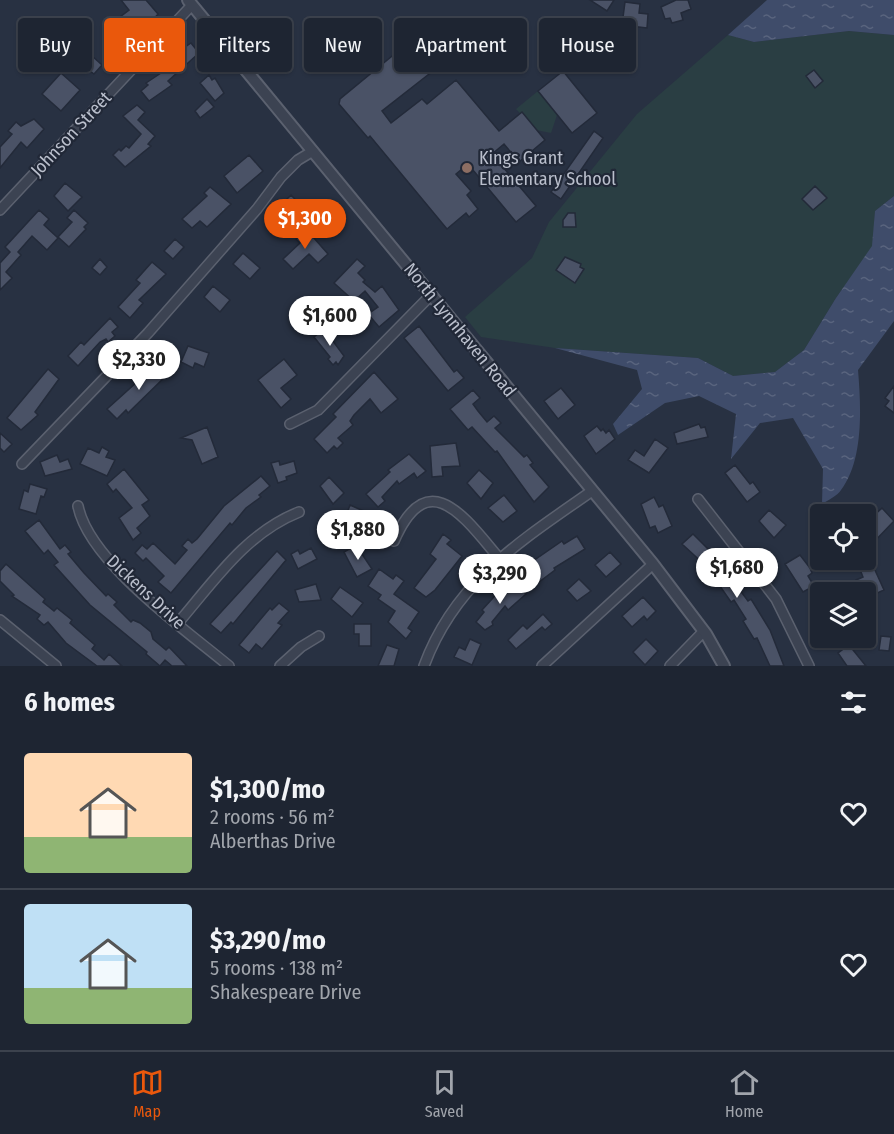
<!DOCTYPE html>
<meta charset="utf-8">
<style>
:root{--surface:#1e2532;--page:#262d3a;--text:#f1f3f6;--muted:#a1a5ac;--line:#3c424d;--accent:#ea580c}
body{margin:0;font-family:"Fira Sans Condensed",sans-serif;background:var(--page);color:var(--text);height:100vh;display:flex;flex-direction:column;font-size:22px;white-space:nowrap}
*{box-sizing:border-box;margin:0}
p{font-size:20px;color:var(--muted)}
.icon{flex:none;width:33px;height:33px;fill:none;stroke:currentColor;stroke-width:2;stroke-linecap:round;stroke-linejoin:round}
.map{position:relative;height:666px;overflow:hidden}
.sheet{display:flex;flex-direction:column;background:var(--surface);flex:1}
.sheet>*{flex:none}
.top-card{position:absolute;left:18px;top:18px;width:858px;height:54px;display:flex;gap:12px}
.fabs{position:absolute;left:810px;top:504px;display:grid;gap:12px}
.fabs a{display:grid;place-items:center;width:66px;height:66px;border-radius:6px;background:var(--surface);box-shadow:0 2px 4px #0004,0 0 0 2px var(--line);font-size:30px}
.price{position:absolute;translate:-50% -51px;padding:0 14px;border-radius:21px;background:#fff;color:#222;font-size:20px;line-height:39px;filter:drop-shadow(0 2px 3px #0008)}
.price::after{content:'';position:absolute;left:50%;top:36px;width:18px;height:14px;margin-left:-9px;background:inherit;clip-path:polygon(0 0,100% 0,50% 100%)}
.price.active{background:var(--accent);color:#fff}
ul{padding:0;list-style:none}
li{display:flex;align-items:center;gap:18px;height:150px;padding:0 24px}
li+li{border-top:2px solid var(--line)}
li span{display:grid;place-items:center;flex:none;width:168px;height:120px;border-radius:6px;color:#555}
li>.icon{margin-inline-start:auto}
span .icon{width:72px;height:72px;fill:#fffc;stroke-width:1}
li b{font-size:26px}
h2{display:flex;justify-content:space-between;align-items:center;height:72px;padding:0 24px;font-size:26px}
.tag{padding:0 21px;border-radius:6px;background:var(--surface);box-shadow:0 2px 4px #0004,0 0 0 2px var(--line);font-size:21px;line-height:54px}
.tag.active{background:var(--accent);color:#fff}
.menu{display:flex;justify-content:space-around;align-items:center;height:84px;border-top:2px solid var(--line);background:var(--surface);font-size:16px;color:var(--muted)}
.menu a{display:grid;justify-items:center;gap:3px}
.menu .active{color:var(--accent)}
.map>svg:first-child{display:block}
.green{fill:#2a3e43}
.water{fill:url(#water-ripples)}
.building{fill:#4a5266;stroke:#232a39;stroke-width:1.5}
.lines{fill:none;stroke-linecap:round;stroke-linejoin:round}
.minor-casing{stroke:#5b616f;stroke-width:12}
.tertiary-casing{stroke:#5b616f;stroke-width:14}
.minor{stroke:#3c4352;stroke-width:9}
.tertiary{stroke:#3c4352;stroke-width:10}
.education-dot{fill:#8d6e63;stroke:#212837;stroke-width:2}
.labels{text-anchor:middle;stroke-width:4.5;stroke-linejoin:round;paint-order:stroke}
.street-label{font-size:18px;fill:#babfcc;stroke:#212837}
.poi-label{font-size:18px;fill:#babfcc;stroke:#212837;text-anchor:start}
</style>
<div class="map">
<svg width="894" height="666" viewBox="0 0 894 666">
<defs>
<pattern id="water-ripples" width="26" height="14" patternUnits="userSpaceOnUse" patternTransform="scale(1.5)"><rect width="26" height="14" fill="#3f4c6a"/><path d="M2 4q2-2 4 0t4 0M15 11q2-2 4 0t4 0" fill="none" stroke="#59647e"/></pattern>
</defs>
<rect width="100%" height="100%" fill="#283142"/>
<path class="green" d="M497,16H504L510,30L505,48L493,57L479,46L483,33Z
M849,31L894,35V196L875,211L873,246L836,298L804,350L775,372L733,376L698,358L555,348L481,337L465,317L532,258L549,222L637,114L728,35L754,42Z
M538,91L557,115L551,133L536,130L516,109Z"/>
<path class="water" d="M767,0H894V35L849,31L754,42L728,35Z
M894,196V321L858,370C861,406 864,460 841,490C837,496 828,500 822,504L823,469L793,418L760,423L731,459L736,414L699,396L665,403L618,435L613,424L642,389L637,370L555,348L698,358L733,376L775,372L804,350L836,298L872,246L875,211Z"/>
<path class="building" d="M121,0H146L158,14L146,28L137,17L123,29L116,20L129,10Z
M590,0H614L607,11Z
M676,0H688L691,9L681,13L683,20L672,23L670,18L665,19L661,7Z
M625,2L640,4L639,13L648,14L647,28L622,25Z
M414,38L438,67L382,111L391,123L422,99L427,104L456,80L499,131L522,112L545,140L519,162L504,144L492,154L536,206L516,222L468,164L456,174L471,191L467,195L478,209L469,217L466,213L447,229L370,136L368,138L339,104L340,99Z
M191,43L199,53L168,81L172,85L149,101L141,91L148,85L146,83L173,65L169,61L172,56Z
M69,45L86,60L91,55L102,65L94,74L73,58L59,71L50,62L57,55L59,58Z
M814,70L823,81L815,88L806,76Z
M563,71L597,113L572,133L538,91Z
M61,73L80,90L61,111L42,94Z
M209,75L212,80L215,78L224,93L215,101L200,83Z
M207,99L214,107L200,118L195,111Z
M137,105L145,112L138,120L155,136L148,144L151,146L125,167L113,155L119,149L121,151L126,146L129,148L141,134L123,116Z
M34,119L44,129L27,148L21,142L0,168V147L12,134L8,131L16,122L21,126Z
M594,131L603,138L561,199L551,192Z
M249,155L263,171L237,193L224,176Z
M65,183L82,197L68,211L54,196Z
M815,186L827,198L813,210L802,199Z
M210,187L231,204L207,227L200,221L192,228L182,219L207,196L204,193Z
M291,195L309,214L296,226L290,220L286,223L281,217L284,214L278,208Z
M39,210L49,219L44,225L58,238L47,250L32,236L18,252L21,255L6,272L12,278L0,290V263L10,252L5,247Z
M74,210L88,223L84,227L86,229L69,247L58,237L72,222L67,218Z
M568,213H575L576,227H563V220Z
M306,229L328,254L318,263L309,254L293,269L283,259L300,243L296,239Z
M175,239L184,247L173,259L164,251Z
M243,253L260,268L250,279L233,264Z
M565,257L581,264L580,267L584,269L575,283L556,270Z
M100,259L107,267L100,275L92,268Z
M357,259L365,266L358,273L365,280L363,282L375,292L382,286L399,310L379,327L368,314L378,307L365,291L354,301L334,283Z
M152,262L166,274L139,300L143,303L130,318L118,307L140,283L136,280Z
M213,286L230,300L220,312L204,297Z
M110,318L118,327L112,332L115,336L108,342L106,339L100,342L78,366L68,356L81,342L84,345Z
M419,326L454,372L457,370L464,378L448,391L404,338Z
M324,329L344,356L338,365L336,362L333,365L328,359L330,357L314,337Z
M188,346L209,353L204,367L195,363L193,368L181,362Z
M284,359L297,375L281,388L291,399L281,408L258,380Z
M164,362L172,370L128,413L126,410L117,419L107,409L147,373L150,375Z
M48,369L59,379L35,412L38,415L21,430L7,418Z
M374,372L398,399L381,413L370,399L354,415L350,421L353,425L338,438L343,443L337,449L334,446L327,453L314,439L336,417L333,414Z
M894,386V413L885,406L889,401L885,398Z
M561,388L575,405L558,419L544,401Z
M473,390L480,398L473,404L478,411L487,422L494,416L501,423L495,428L524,457L527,455L533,463L530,465L549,487L534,502L497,451L495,452L472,427L468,430L450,409Z
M699,424L701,428L705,427L708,437L677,444L674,433Z
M597,426L601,431L603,429L606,433L609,430L615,439L596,454L584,436Z
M207,427L218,457L202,464L192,440L181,438Z
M0,433L12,444L4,452L0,448Z
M655,439L668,448L649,473L628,460L635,450L644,456Z
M456,443L460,466L442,467L443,476L432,477L430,446Z
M102,447L109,451L106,457L115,460L107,476L80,464L88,448L99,453Z
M409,454L426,471L417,478L414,473L399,484L397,481L382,497L385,501L378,507L366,494L390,472L388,470Z
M57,455L60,462L68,459L72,469L45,476L40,462Z
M279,461L280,465L294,461L297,473L286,477L287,480L278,483L271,463Z
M735,465L750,484L753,482L760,492L747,502L725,473Z
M124,469L149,500L142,505L150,516L137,528L141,533L133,540L119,518L132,508L116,489L113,492L107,484Z
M479,470L493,483L481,499L467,483Z
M261,476L270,486L259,495L261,497L246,508L232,525L230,523L171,593L158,582L164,576L146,558L143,561L135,553L142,545L147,549L153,543L175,564L187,550L182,546L188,539L192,543L197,539L224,506Z
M329,477L344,493L333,504L320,486Z
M30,484L47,489L44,497L41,496L36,514L19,509L24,490L28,492Z
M504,495L517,511L503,522L488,508Z
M654,497L659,507L663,505L672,526L658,533L655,526L650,528L641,504Z
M350,505L368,513L358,539L340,532Z
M882,508L894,521L871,545L866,540V532L871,527L866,523Z
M769,510L786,525L774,538L759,521Z
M39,520L60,549L65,545L71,552L68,554L84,573L106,596L108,594L117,602L114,605L131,622L133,620L140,623L151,632L153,639L166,650L169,647L187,666H172L165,660L160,666L146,654L147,652L90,605L54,565L58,562L48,550L44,554L25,531Z
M443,534L451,540L447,544L462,556L435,590L426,597L414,588L436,559L430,554Z
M693,534L730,571L739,583L736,585L748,601L751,599L770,630L784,666H770L757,638L754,639L743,621L746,619L734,600L731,602L706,566L682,544Z
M577,536L585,549L554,568L555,570L535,585L523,568L562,541L564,544Z
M356,545L372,569L357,577L344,552Z
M311,548L317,559L298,569L291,554L298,550L300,554Z
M277,551L286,560L233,624L231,622L221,633L210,624Z
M610,552L621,564L606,577L595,565Z
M800,555L810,568L812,573L808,576L814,586L803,592L785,564Z
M869,557L884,590L871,596L867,588L861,591L856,580L863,577L857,562Z
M6,564L45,599L43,602L54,611L57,608L72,620L70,623L95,645L92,649L104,660L109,654L122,666H97L66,643L48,622L44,625L37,619L40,615L12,596L14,595L0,581V571Z
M379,569L393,579L396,575L404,581L394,594L419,612L408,628L412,631L406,639L388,622L395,611L378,599L381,595L368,586Z
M579,579L591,591L577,601L567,590Z
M316,584L321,600L299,602L295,590Z
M516,584L526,594L508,610L505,606L492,622L493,625L485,630L476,622L484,612L482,610L503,587L508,592Z
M340,587L363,603L352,617L331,599Z
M643,597L656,611L647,620L644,616L632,627L622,616Z
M279,603L289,611L278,623L282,625L262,649L256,644L249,653L239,645L270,608L272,610Z
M543,614L552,624L545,630L542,627L516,649L508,640L523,625L527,629Z
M354,624H371V646H359V634H354Z
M881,636L891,637L889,651L879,650Z
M470,639L481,644L472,665L454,657L459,647L465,650Z
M646,639L658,651L645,665L633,652Z
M387,645L399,649L394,666H378Z
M849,645L866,666H847L838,653Z"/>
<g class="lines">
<defs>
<path id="minor" d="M0,210L192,5
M290,424L318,410L431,295
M22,464L148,333L257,209L281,177L298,160L313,151
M698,499L776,599L809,666
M78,506C89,562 186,630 229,666
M394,541C428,463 465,518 499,558
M0,620L56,666
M178,623C214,581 246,533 299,512
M280,666L301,647L319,636
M424,666C455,581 522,540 592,491
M542,666L653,564
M670,666L704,631"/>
<path id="tertiary" d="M188,0L653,564L706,634L724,666"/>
</defs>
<use href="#minor" class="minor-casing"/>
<use href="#tertiary" class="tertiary-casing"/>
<use href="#minor" class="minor"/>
<use href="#tertiary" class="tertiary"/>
</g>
<circle class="education-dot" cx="467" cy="168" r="6"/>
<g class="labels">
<g class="street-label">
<text transform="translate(71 134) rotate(-47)" y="6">Johnson Street</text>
<text transform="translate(460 330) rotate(51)" y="6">North Lynnhaven Road</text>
<text transform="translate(146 592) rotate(43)" y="6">Dickens Drive</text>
</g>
<g class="poi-label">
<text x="479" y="164">Kings Grant<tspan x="479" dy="21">Elementary School</tspan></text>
</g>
</g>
</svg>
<div class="fabs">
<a><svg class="icon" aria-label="locate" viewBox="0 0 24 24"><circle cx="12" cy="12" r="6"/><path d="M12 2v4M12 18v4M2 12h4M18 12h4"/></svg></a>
<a><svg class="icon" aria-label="layers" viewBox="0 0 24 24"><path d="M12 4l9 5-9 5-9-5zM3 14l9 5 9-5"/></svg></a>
</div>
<b class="price active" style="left:305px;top:250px">$1,300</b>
<b class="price" style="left:330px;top:347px">$1,600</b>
<b class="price" style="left:139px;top:391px">$2,330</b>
<b class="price" style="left:358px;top:561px">$1,880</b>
<b class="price" style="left:737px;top:599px">$1,680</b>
<b class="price" style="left:500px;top:605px">$3,290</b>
<div class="top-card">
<a class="tag">Buy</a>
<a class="tag active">Rent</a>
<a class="tag">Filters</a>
<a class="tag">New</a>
<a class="tag">Apartment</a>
<a class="tag">House</a>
</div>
</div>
<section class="sheet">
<h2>6 homes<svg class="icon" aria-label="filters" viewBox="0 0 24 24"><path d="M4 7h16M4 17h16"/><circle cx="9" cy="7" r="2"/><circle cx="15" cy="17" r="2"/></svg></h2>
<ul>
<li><span style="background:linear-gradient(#ffd9b3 70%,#8fb573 0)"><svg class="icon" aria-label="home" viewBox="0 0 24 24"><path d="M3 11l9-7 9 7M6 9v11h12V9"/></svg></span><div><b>$1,300/mo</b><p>2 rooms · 56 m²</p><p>Alberthas Drive</p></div><svg class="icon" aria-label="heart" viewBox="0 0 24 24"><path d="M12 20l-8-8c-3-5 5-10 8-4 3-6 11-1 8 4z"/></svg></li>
<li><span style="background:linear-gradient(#bfe0f5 70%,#8fb573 0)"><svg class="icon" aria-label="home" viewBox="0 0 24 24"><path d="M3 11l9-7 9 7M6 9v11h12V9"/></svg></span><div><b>$3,290/mo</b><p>5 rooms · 138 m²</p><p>Shakespeare Drive</p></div><svg class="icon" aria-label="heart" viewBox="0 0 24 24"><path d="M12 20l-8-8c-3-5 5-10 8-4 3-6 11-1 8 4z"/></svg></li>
</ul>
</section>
<nav class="menu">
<a class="active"><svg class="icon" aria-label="map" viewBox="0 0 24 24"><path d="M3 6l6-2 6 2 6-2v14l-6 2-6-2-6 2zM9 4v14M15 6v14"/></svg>Map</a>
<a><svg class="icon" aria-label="saved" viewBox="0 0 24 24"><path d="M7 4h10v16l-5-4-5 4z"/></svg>Saved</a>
<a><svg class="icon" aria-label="home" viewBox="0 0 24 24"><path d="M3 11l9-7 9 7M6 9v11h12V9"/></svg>Home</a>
</nav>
